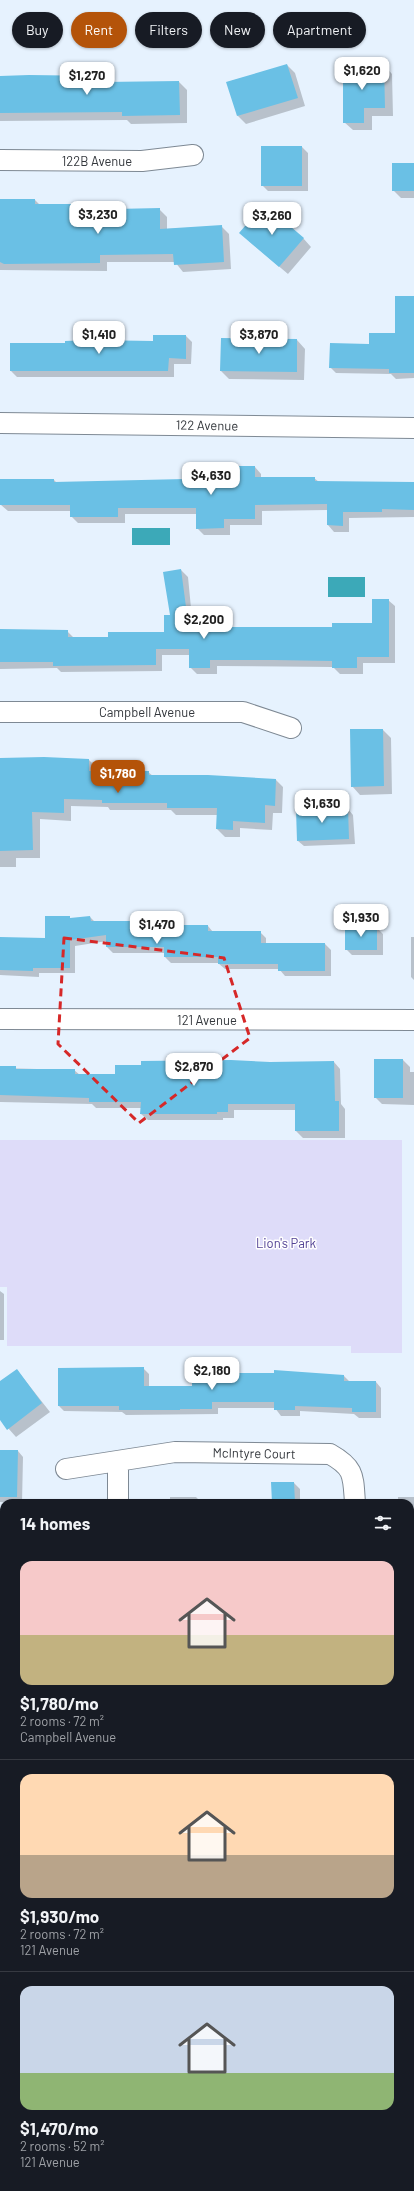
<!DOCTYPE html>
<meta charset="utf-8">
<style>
:root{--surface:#171b24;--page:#242831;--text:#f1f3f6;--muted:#9ea1a6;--line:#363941;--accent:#b45309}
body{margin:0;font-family:Barlow,sans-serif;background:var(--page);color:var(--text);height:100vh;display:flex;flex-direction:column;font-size:15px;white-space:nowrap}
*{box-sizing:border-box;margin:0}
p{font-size:13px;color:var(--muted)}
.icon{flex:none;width:22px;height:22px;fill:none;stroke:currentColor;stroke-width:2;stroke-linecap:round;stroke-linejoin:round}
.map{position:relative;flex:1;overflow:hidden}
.drawer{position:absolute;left:0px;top:1499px;width:414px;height:692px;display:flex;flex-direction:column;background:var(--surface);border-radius:12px 12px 0 0;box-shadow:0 1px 3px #0004}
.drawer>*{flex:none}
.guide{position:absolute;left:12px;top:12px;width:390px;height:36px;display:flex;gap:8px}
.price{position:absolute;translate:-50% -34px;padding:0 9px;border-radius:8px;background:#fff;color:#222;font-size:13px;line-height:26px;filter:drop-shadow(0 1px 2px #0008)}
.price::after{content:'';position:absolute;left:50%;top:24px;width:12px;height:9px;margin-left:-6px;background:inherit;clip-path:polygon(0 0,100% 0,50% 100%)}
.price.selected{background:var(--accent);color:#fff}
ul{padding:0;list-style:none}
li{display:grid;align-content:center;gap:8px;height:212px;padding:0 20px}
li+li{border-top:1px solid var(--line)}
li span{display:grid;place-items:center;height:124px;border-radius:12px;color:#555}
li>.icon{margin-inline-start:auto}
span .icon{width:72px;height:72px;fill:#fffc;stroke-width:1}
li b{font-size:17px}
h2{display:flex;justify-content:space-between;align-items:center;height:48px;padding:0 20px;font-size:17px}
.chip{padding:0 14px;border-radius:18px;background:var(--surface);box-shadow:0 1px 3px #0004;font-size:14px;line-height:36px}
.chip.selected{background:var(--accent);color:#fff}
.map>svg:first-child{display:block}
.green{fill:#dedcf9}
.water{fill:#3ca9b8}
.shadow{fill:#0003}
.building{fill:#6ac0e5}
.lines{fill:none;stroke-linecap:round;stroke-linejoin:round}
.minor-casing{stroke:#7e8994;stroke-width:22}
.major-casing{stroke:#d2d3d4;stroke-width:24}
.minor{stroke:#fff;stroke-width:20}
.major{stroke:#cdd9f9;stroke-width:22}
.marked{fill:none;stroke:#d62828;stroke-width:3;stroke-dasharray:8 5;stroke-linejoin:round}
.labels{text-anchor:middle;stroke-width:3;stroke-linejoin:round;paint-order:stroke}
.street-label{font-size:13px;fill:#33373c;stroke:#fff}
.park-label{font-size:13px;fill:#534395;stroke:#fff}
</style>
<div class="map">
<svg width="414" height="2191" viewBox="0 0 414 2191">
<rect width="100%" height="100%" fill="#e6f2fe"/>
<path class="green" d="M0,1140H402V1353H351V1346H7V1287H0Z"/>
<path class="water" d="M132,528H170V545H132Z
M328,577H365V597H328Z"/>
<path class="shadow" d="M287,65L295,73L305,106L246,124L238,116L228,82Z
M384,65L392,74L393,116H372V130H353L344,122V66Z
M0,77H104L109,83L179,82L187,90V123L131,124L127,120L0,121Z
M302,147L308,153V191H268L262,185Z
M414,164V198H401L393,190Z
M0,199L35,200L40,205H81L90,214L159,209L167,217V229L221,226L229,234L231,269L183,272L175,262H107V271L0,270Z
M303,238L311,247L288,274L249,241Z
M414,297V378L396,379L391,374L336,373L330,367L370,345L396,334Z
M186,336L192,342L191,364H174V377H17L11,371Z
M297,340L305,349L304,380L229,379L221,371Z
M255,467L261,474V478H314L319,482H414V517L349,518V532H334L328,525V510L262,511V525H230V535H204L197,528V514H125V523H78L71,516V511H8L1,505L54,480L57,483L185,480L188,483H228Z
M181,570L188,577L191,608H199L206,616H210L216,622V628H333L373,624L388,600L395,606V663H363V674H340L333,667L217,666V674H197L190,667V655H162V671L61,672L57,668L0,669V631H67L74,638H109L165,633L171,616Z
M383,730L391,738L392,794L360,795L352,786Z
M0,759L89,760L97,768V772H148L153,776L276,780L283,787L282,813H273L272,830L240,828V837H225L217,829L218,815H176L171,810H110L108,807L71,806V821L40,819V858H16V867H0Z
M348,809L353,815L355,844L304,846L298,841Z
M69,917L71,919L90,917L95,922H143L146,926H208L213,932H260L266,938V944H325L331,950V976H285L279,969H225L218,963H171L165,957V953H113L107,947V941L75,946V973H39V977L0,975V938L46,939Z
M377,928L383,934V955H352L346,949Z
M411,937H414V980L411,977Z
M375,1060H403L410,1067V1072H414V1105L382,1104L375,1097Z
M142,1062H334L340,1069L341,1104L345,1109V1138H303L296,1131V1110H234V1118H223V1120H148L141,1114V1108H96L92,1104L0,1102V1068L74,1070L80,1075H116L142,1066Z
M0,1291L4,1294V1340H0Z
M143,1368L149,1374V1387H193L344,1376L350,1382H376L381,1388V1418H359L354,1414L300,1411V1416H281L275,1408H218V1414L126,1415L122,1412L64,1411L59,1406Z
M17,1370L50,1412L16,1437L0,1419V1383Z
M0,1451H18L23,1457L22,1503L0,1502Z
M294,1483L300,1489V1503H263L273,1502Z
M170,1497H196L202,1503H170Z
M398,1497H414V1519H410V1503H398Z
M0,1624L4,1628V1649H0Z
M410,1640L414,1643V1670L410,1665Z
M0,1742H4V1773L0,1770Z
M0,1900H4V1950H0Z
M410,1906H414V1940H410Z
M410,2006H414V2191H392V2187H410Z
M0,2048H4V2120H0Z
M0,2149H4V2187H82L79,2191H0Z
M93,2187H163V2191H93Z
M226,2187H302V2191H226Z"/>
<path class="building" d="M287,64L298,98L237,116L226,82Z
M384,64L385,108H364V123H343V65Z
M29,75L104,76V82L179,81L180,115L122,116V112L0,113V76Z
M261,146H302V186H261Z
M392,163H414V191H392Z
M0,199H35V204H82V212H115V209L160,208V229L222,225L224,262L174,265L173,254L100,255V263L4,264L0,262Z
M264,204L304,238L279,267L239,233Z
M395,296H414V373H389V369L329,368L330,343L369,344V333H395Z
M153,335H186V359L169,358L168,371H10V343H65V341L91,340L153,341Z
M221,338L297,339V372L220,371Z
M227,466H255V477H315V481L414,482V510L382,509V512H343V526L327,525V504L255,505V519H224V528L196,529V508H118V517H70V505H0V479H54V482L185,479V482H227Z
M181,569L186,607H199V615H210V627H332V623H372V599H389V657H357V668H332V661L274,660H210V668H189V649H156V665L53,666V662H0V629L68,630V637H108V632H164V615H170L163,572Z
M350,729H383L384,786L351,787Z
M44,757L89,759V771H149V775H208L276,779L275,806L265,805V823L233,821V830L216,829L217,808H167V803H102V800L64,799V813L32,812L33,850L0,851V758Z
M348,808L349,839L297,841L296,810Z
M45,916H70V918L90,916L91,921H143V925H208V931H261V943H325V971H278V964H218V957H164V947H106V935L70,940V968H33V971L0,970V937L45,938Z
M345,927H377V950H345Z
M374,1059H403V1098H374Z
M231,1060L270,1062L334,1061L335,1101H339V1131H295V1104H228V1112H217V1114H140L141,1102H89V1098L0,1095V1066H16V1069H75V1074H115V1065H141V1061Z
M144,1367V1386H192V1378H235V1373H274V1370L344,1375V1381H376V1412H352V1408L295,1406V1410H274V1402H212V1409H180V1410H119V1406H58V1368Z
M17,1369L42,1403L7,1430L0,1420V1381Z
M0,1450H18L17,1497H0Z
M271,1482H294L295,1503H272Z"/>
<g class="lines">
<defs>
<path id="minor" d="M0,160L142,161L193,155
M0,423L414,428
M0,712H243L291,728
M0,1019L414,1020
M66,1469L175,1452L330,1454C355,1468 353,1476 355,1503
M118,1503V1462
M0,2132H4
M81,2187V2191
M349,2191V2187"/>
<path id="major" d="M410,1833H414
M0,1837H4"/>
</defs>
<use href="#minor" class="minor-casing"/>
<use href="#major" class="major-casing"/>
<use href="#minor" class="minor"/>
<use href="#major" class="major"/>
</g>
<path class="marked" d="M64,938L224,958L250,1038L139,1123L58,1044Z"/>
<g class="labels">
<g class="street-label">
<text x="97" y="166">122B Avenue</text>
<text transform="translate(207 425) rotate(1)" y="5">122 Avenue</text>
<text x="147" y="717">Campbell Avenue</text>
<text x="207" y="1025">121 Avenue</text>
<text transform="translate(254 1453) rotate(1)" y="5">McIntyre Court</text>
</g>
<g class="park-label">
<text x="286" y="1248">Lion's Park</text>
</g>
</g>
</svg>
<b class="price" style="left:362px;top:91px">$1,620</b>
<b class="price" style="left:87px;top:96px">$1,270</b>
<b class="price" style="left:98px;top:235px">$3,230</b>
<b class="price" style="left:272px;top:236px">$3,260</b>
<b class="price" style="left:99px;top:355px">$1,410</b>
<b class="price" style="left:259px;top:355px">$3,870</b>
<b class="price" style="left:211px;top:496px">$4,630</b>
<b class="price" style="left:204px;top:640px">$2,200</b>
<b class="price selected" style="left:118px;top:794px">$1,780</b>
<b class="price" style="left:322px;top:824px">$1,630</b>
<b class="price" style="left:361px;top:938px">$1,930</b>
<b class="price" style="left:157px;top:945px">$1,470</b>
<b class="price" style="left:194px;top:1087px">$2,870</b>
<b class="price" style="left:212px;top:1391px">$2,180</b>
<div class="guide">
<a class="chip">Buy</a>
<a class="chip selected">Rent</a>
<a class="chip">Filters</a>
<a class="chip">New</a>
<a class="chip">Apartment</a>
</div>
<section class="drawer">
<h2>14 homes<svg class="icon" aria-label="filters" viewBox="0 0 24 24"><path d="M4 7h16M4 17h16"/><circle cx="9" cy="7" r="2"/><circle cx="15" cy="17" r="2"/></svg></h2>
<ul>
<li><span style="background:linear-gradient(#f6c9c9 60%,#c2b280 0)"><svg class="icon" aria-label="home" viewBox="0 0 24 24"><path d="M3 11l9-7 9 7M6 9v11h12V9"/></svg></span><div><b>$1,780/mo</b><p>2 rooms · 72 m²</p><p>Campbell Avenue</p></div></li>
<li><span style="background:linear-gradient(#ffd9b3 65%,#b9a48a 0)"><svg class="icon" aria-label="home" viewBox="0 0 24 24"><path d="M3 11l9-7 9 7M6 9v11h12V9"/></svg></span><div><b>$1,930/mo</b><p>2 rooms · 72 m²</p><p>121 Avenue</p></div></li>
<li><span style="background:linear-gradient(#c9d6e8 70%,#8fb573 0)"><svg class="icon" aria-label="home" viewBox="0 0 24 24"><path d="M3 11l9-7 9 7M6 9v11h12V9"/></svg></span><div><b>$1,470/mo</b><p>2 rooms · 52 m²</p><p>121 Avenue</p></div></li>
</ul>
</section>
</div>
